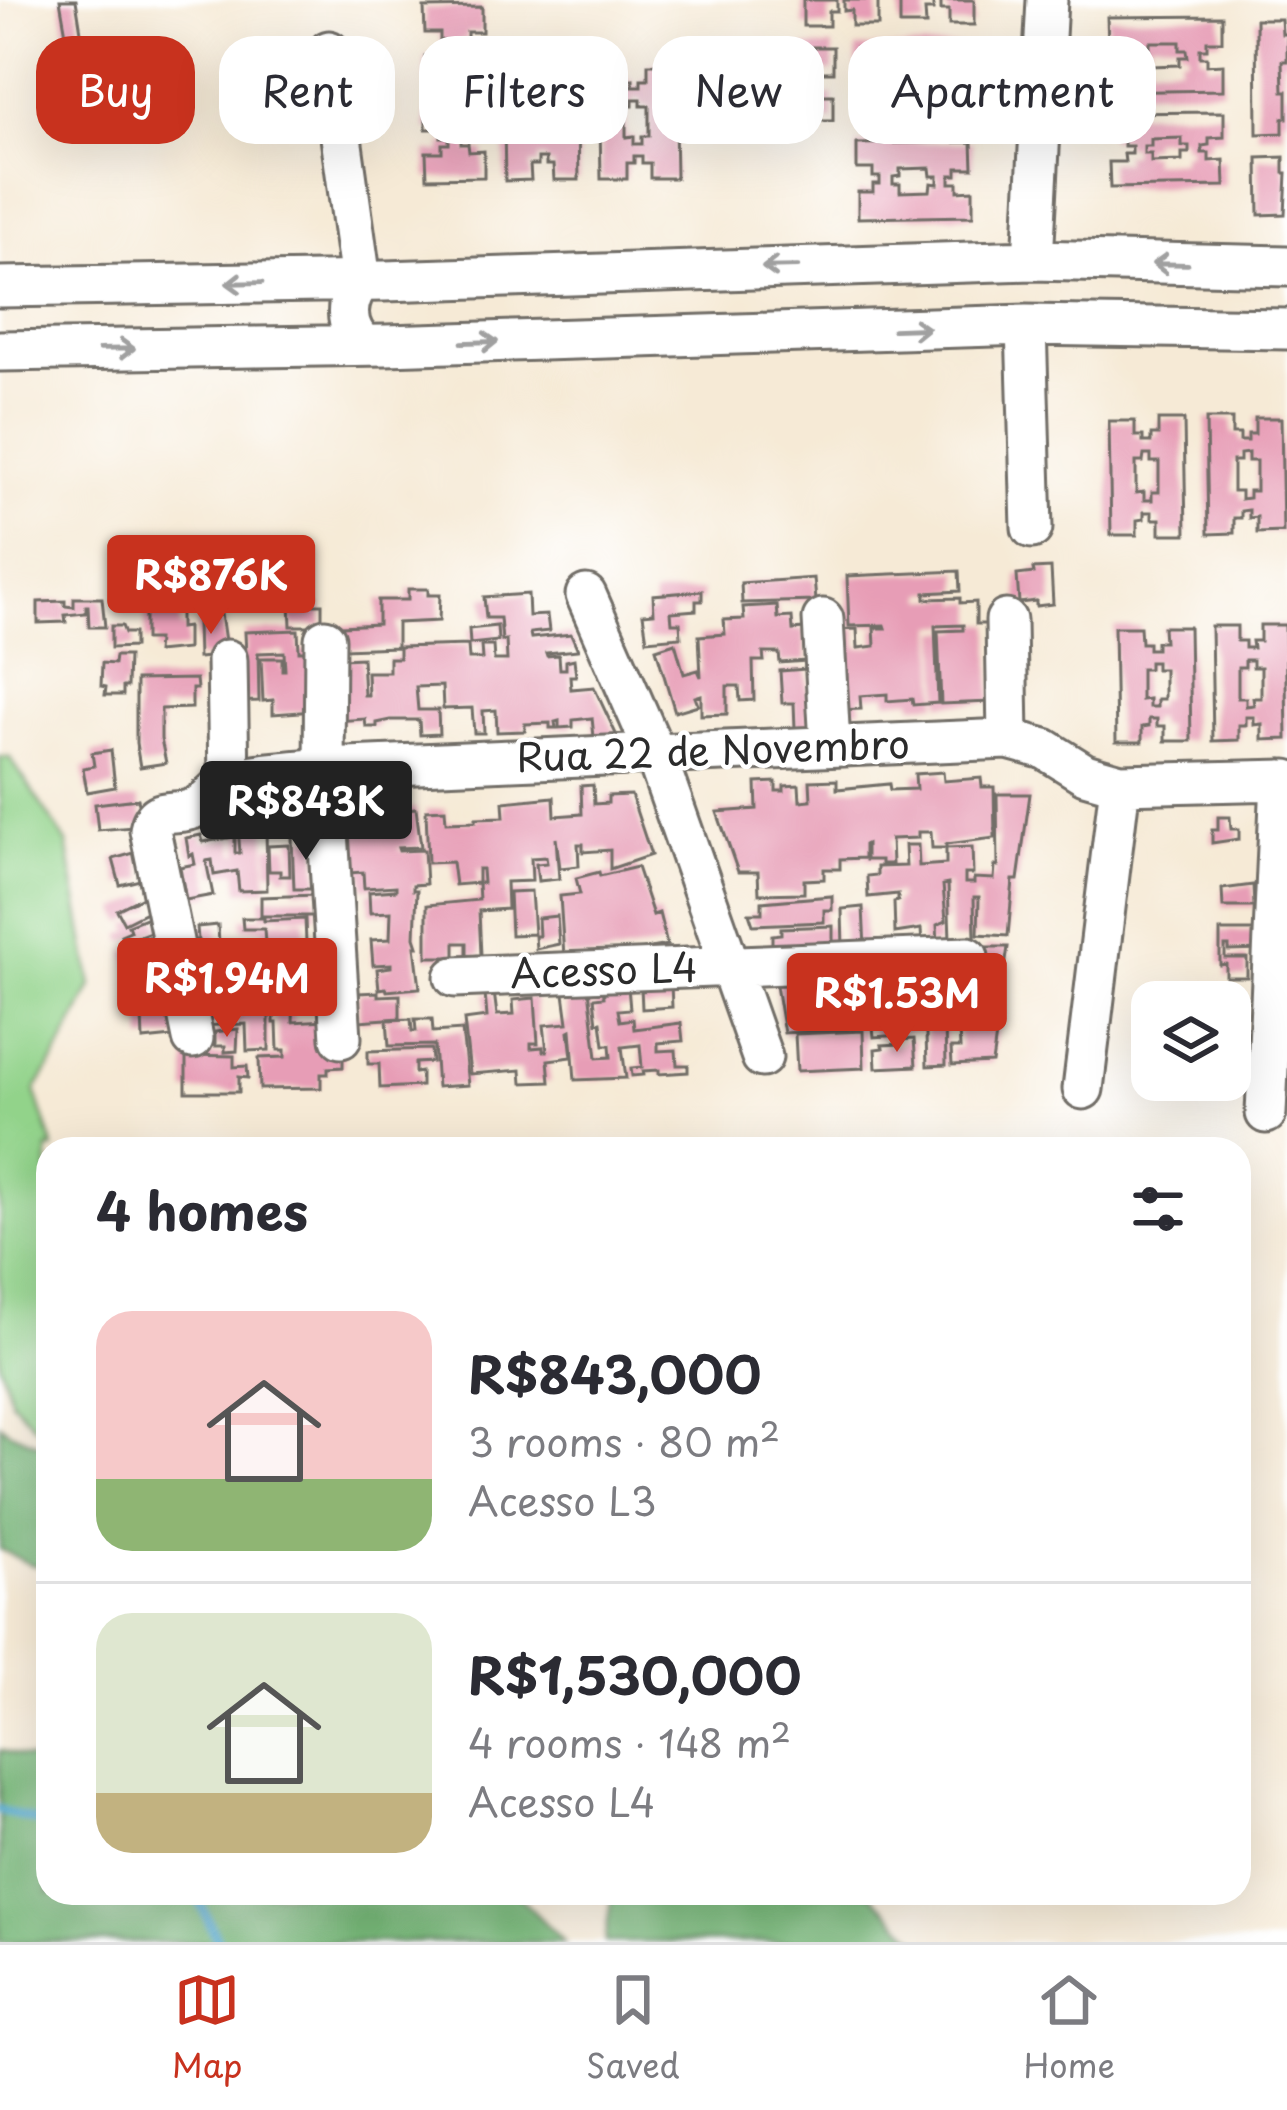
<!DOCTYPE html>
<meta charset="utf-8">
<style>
:root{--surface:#fff;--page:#f2f2f3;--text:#2b2b33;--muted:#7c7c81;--line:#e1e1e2;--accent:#c8321e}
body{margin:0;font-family:"Playpen Sans",sans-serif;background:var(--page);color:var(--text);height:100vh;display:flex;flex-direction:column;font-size:45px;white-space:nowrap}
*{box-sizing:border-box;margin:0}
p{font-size:39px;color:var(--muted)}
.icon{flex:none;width:66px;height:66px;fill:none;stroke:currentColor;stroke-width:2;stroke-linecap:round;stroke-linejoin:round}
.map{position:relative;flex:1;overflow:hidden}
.details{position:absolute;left:36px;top:1137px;width:1215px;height:768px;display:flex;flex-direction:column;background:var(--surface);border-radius:36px;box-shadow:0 12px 48px #0002}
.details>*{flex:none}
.banner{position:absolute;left:36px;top:36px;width:1215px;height:108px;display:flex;gap:24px}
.fabs{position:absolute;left:1131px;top:981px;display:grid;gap:24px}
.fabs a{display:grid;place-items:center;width:120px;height:120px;border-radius:24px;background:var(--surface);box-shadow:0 12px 48px #0002;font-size:60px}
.price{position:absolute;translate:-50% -102px;padding:0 27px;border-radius:12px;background:var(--accent);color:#fff;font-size:39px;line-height:78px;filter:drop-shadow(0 3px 6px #0008)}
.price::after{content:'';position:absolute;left:50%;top:72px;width:36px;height:27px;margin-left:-18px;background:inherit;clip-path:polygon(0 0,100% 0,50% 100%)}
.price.current{background:#222;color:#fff}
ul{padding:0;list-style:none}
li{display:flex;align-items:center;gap:36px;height:300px;padding:0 60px}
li+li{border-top:3px solid var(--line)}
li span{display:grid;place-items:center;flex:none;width:336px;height:240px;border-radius:36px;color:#555}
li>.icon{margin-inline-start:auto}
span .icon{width:144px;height:144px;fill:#fffc;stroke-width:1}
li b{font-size:51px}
h2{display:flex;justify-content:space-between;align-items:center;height:144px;padding:0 60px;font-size:51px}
.chip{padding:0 42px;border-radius:36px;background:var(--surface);box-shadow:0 12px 48px #0002;font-size:42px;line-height:108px}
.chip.current{background:var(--accent);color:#fff}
.menu{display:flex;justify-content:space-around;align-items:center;height:168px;border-top:3px solid var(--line);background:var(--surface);font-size:33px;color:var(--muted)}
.menu a{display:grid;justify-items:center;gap:6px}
.menu .current{color:var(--accent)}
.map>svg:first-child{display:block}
.green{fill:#92d38a;stroke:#5e7f5a;stroke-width:3}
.forest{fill:#75b576;stroke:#507050;stroke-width:3}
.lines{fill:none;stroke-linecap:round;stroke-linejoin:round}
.stream{stroke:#4ea6cb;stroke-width:9}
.building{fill:#e79db6;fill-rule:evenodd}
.minor-casing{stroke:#726e67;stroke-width:45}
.minor{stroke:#fff;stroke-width:39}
.oneway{stroke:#a0a0a0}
.labels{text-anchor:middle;stroke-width:9;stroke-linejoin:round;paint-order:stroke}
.street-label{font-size:39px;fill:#2b2b2b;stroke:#fff}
</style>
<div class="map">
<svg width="1287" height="1942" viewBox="0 0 1287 1942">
<rect width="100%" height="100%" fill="#fff"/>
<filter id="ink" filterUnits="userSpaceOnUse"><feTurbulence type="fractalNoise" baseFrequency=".00833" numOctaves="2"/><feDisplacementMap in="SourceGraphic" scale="24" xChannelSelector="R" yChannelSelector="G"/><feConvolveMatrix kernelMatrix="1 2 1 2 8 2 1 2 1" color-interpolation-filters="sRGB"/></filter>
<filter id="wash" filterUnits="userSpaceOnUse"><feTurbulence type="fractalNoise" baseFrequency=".004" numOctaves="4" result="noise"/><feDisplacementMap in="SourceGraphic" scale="48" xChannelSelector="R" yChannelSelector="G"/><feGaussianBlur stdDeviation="2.7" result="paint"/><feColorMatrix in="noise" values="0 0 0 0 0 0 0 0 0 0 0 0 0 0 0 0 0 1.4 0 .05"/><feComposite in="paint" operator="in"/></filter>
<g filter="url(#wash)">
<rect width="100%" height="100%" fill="#f6ead6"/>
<path class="green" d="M0,757L10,758L67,843L92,986L57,1056L35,1091L54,1149H48V1441L11,1400L0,1362Z"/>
<path class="forest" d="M0,1424L8,1431L48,1448V1568L29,1564L0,1549Z
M0,1750L48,1764V1893H515L564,1942H0Z
M612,1893H870L920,1942H605Z"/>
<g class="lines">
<path class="stream" d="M0,1810L48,1825
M196,1893L218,1942"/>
</g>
<g id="blocks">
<path class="building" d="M60,0H76L82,38L67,40Z
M803,0H837V11H829V26H803Z
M844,0H878V26H852V10L844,11Z
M900,0H933V10H925L926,25H900Z
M941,0H974V25H949V10H941Z
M482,7V32H467V40H459L460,48H467V55H482L483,81L425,82V56H440V48H447V41H440V33H425L424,8Z
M1222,16V41H1207V49H1200V57H1207V65L1223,64V90L1108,92V66H1123V58H1130V50H1123V43H1108L1107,17ZM1150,42H1180V50H1187L1188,57H1180V65L1150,66V58H1142V50H1150Z
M1256,19H1281L1282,34H1287V61H1282L1283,91H1287V118H1283V133L1257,134Z
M971,46V72H956V79H948L949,87H956V94H971L972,120L857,122L856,96H871V88H879L878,81H871V73H856V48ZM898,72H929V80H936V87H929V95H898V88H891V80H898Z
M775,47H833V72H818V80H811V88H818V95H833V121H776V96L791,95V88H798V80H791V73H775Z
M625,64V80L633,79V86H641V79H648V64H674L676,178H650V163H642V156H634V163H627V179H601L599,65ZM633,99H641V106H649V136H642V144H634V136L626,137V106H633Z
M577,65L579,180H554L553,165H546V158H538V165H530L531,180L505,181L503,66H529V81H537V88H544V81H552V66ZM537,100H545V108L552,107L553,138H545V145H538V138H530L529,108H537Z
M483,103L484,128H468V136H461V144H468L469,152L484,151V177L427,178L426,152H442V144H449V137H441V129H426V104Z
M1224,112V137L1209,138V145L1202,146V153H1209V161L1224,160L1225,186L1110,188L1109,162H1125L1124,154H1132V146H1124V139H1109L1108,113ZM1182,138V146H1189V153H1182V161L1151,162V154H1144V146H1151V139Z
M972,142L973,168H957V175H950V183H958V191L973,190V216L858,218V192H873V184H880V177H873V169H857V144ZM930,168L931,176H938V184L931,183L930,191L900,192V184H893V177L900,176V169Z
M1284,157V173H1287L1285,214L1259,215L1258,158Z
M1255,418H1281L1283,532L1257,533V517L1249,518V510L1241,511V518H1234V533L1208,534L1206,419H1232V434H1240V441H1248V434H1255ZM1248,453V461H1256V491H1249V498L1241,499V491H1233V461H1240V454Z
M1158,420H1184L1186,534H1160V519H1152V512H1144V519L1137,520V535H1111L1109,421H1135V436H1143V442H1151V435H1158ZM1144,455H1151V462H1159V492H1152V500H1144V492L1136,493V462H1143Z
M1051,568L1053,604L1036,606V601L1019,603L1017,575L1034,573L1033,569Z
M959,571L960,591L925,593V599L960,598V603L976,602V624H991V702L941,704L938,631L963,630V625L935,626L938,703L913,705L912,699L887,701V694L860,696L861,709L837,710L830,630L857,629L858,648L875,646L874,628H885L884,625L849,626L847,576Z
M814,578L816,601L742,603L741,583Z
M408,589H428V595H440L439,621L397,623V647L343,649L342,626L378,624V600H408Z
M702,591V601H696V610L671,612L672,623H680L681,637L647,640L643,614L654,613L653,595Z
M528,594L529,616L547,615L549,631L530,633L531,638L571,634L578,650L546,653L547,656L559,655L560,669H566V661L574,659L576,676H570L571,689L594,687L617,736L594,737L592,718L573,720V727L559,728V721L555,722L556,728H550V723L525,724V731L497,732L496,710L483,711L484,733H474L472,708L443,709L442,686L416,687L418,710H438L439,734L420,735L419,720H391L377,723V727H366L365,719L336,721L339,677H345L343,659L362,658L364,695H368L367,672H389V658H399V647L468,645L469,659H482L481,646H493L494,660H507L506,640L502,641L500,618H486L484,597Z
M74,598H102L105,627H89L88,606H86V613L65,615L66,622L38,623V602L65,601V606L74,607Z
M290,601H301V604H322V626H291Z
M777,605L778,618L792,617L793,630L804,629L806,661L780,663L779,653H763L764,661H753L754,700L740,701L739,686H727V714L701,715V695L695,697L698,705L675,712L656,649L675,643L684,674L698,670L701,677L699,636L725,634L724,620L744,619L743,607Z
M159,610L180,612V628L187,627V649L156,652L157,640H145V612L159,613Z
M221,614L227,655L198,658L197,622L207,621L206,616Z
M1260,625H1285L1287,739L1262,740V724L1254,725V717H1246V725H1239V740L1213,741L1211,626H1237V641H1245V648H1253L1252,641H1260ZM1245,660H1253V667H1261V698H1253L1254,705L1246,706V698H1238V667H1245Z
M111,626H122L125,633H134V647L111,648Z
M497,626L498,641L470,644L469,629Z
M1114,627H1140L1141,643H1148V649H1156V642H1164L1163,627H1189L1191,741H1165V726H1157V719H1149V726L1142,727V742H1116ZM1149,662H1156V669H1164V699H1157V707H1149V699L1141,700V669H1149Z
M298,630L299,651H313L314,711L273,714V700L263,701L261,658H282V670H285L284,652L258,653L259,701L231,702L230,655L246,654L245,632Z
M115,656H128L127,687H123V695H105L106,687L101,686L102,663L114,664Z
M806,669L810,727L795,728L794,703H782L780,671Z
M196,679L197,689H192V708L161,709V739L166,763L140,767L136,743V680Z
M111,750L115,787L87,792L83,768L94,766L92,753Z
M943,772L944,781L981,778L982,787H994L995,838L946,844V848H932L931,832H918V838L891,839L892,864H881V860H866V844L864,845V858L840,859V869H824V879L804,880V893L759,894L758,872H738L717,812L757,809L756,783L776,782V791H784V786L799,785L800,801L811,800L810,781L837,780V789L889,784L890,790L916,789L915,774Z
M593,785L594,804L608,803V796L631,795L651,855L610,869V850L583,852V844H578L579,866L560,868L556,838L559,879L538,881L536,864L547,863L546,857L531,858L532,881L506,882L507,909L479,911L481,955L467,956V943H455V957H427V905L479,900L478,883H483L482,869H478V883L455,885L452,862L428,863L426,810L445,809L446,822L476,821V818L504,817L503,802L554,797L555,816L582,814L581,786Z
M997,794H1030L1018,880H1013L1008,936L978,934L979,897H974L975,939L950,940L948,884L943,885L946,921L937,925L938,944L922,945L921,929L895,933L894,902L898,901V894L868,897L867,876L877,875V867L906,866L905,845H918L919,866L946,864V848L972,847L973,874H965V883H974V878L994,879L995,866H998Z
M138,799L145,826L98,830L95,804Z
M416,808L421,847L398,848L399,851L424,850L426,884L413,885V890H417L415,937L418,946H415L420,988L387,991L386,988L379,989L377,969L391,967V964L373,965L371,940L390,939L391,912L370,913L369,892L396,890V886L364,888L363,872L349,873L346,821L397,822L396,810Z
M1218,817H1230L1231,829H1239V839L1212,843V830H1218Z
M266,825L267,890L239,891L237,871L214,875L212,860L206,861L213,895L186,900L180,867L195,864L193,854L189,856L186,838L201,835L203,842L235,837V853H240L238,827Z
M317,837L319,889H294L292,838Z
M289,845L290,876H280V871H269L268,846Z
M137,852L144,879L120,885L113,859Z
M637,867L653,915L659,913L667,945L595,958L564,956L560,896L580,894L576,878L599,872L600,876Z
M1253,885L1254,907H1223L1222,889Z
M531,891L534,934L511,935L509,892Z
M147,895L154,908L124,923L117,910Z
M316,895L317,916H261V897Z
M832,896V910H824V922L753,925L749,913H762V902Z
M863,907L865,949L843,950L842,909Z
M155,914L161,928L124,942L121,935L130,931L128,925Z
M557,916L559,944L536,949L535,936H539L538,918Z
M242,918H264V921L305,919L306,942H317L318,966L278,967V943H265L264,929H243Z
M218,925L219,946L224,945V952L234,951V958H239L240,968L193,971V940H198L197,927Z
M833,926V950L772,948V935L781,934V928Z
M1220,931H1254V937H1258L1261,950L1229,951V946H1225V958H1247V977H1226V964L1220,965Z
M160,934L174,959L130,971L125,952L143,948L141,939Z
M986,947H1008L1005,968L982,970Z
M295,970L293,1022L326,1020L343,1047V1067L328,1068V1074H321V1088L260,1089L259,1058L285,1057V1050H278L277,1023H274V1010H269V1050L247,1051L246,1024L197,1026L195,973L243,971L244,997H258L257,985H267L266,971Z
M924,972H937V987L949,986L950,1025H945L946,1065L927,1066Z
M883,973H896L897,983H922L923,1030L900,1031V1035L874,1037L873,1027L784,1033L775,980L813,978L815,1003H817L816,975L870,974L871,992L884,991Z
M603,983L628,987L630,1009L618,1010L620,1021L633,1019L634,1029L681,1023L683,1041L658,1043V1051L676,1050L677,1065H688V1072L659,1074V1070L643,1071L644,1075L632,1076L631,1068L642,1067L640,1045L622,1047L626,1078L575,1080L571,1030L569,1031L572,1057L548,1060L550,1082L522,1083L521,1070L470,1074L464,1020L487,1017L485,994L494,992L497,1015L514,1014L513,1000L535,998L538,1043H531V1048L543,1047V1051H547L544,1025L568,1023L563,986L589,989L597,1058L611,1057L610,1045H604L601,1022L597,1023L594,998L604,997Z
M671,984L672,1007L642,1009L641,986Z
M378,992V996L400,995V1018L359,1021V993Z
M168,1000L183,1036L143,1040L142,1015L149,1014L148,1002Z
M411,1019L412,1031H416L415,1019H432L433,1032L462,1030L468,1085L437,1087L434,1045L389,1046L387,1020Z
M238,1029L237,1051L225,1052V1046H215V1032Z
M997,1029L992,1063L952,1065L951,1048H960L959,1030Z
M863,1031L864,1068L797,1071L795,1034Z
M914,1039L916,1066L876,1068L875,1049L883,1048L882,1045L900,1044V1040Z
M431,1049L432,1062L415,1063V1073L421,1072V1086L380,1088L379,1064H368V1051Z
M186,1055L234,1056V1067L247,1066L248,1078L239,1077V1092H186Z"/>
</g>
</g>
<g filter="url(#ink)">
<use href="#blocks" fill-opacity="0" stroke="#726e67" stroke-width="3"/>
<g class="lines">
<defs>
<path id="minor" d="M329,51L361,281C344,302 344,325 363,345
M1033,260L1047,0
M0,287L385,281L1033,260L1287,266
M1026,325L1032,528
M0,351L386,345L1026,325L1287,329
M586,595L655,753L762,1057
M823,619L830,745
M1006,620L1008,739
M325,639L324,768L341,1038
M227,660L229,780
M455,977L968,957
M193,1038L150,830C155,806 170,815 189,810C206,806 213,790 228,781C240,774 305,770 324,768L1008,739L1045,749L1085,774L1120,784L1287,780
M1083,1089L1120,784
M1266,1113L1281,780"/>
</defs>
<use href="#minor" class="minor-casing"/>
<use href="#minor" class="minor"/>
</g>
<defs><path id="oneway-shaft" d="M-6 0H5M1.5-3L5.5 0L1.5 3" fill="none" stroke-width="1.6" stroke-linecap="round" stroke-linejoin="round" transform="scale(3)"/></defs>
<g class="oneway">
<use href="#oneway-shaft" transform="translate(1170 264) rotate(-179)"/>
<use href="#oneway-shaft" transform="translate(780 267) rotate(179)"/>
<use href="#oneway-shaft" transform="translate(244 283) rotate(179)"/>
<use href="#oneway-shaft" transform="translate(911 329) rotate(-2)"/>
<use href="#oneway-shaft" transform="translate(480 342) rotate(-2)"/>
<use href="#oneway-shaft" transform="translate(117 349) rotate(-1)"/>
</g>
</g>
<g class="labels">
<g class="street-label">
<text transform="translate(713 751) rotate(-2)" y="14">Rua 22 de Novembro</text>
<text transform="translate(604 971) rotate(-2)" y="14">Acesso L4</text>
</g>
</g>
</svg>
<div class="fabs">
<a><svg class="icon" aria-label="layers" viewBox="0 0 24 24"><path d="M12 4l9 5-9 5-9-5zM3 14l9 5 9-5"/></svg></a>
</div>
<b class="price" style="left:211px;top:637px">R$876K</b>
<b class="price current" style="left:306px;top:863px">R$843K</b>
<b class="price" style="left:227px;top:1040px">R$1.94M</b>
<b class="price" style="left:897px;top:1055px">R$1.53M</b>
<div class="banner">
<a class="chip current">Buy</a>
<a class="chip">Rent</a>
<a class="chip">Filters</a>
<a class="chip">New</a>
<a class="chip">Apartment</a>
</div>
<section class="details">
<h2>4 homes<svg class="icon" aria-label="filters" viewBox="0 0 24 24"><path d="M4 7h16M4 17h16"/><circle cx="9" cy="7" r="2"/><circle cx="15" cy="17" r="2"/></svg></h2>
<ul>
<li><span style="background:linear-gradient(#f6c9c9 70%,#8fb573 0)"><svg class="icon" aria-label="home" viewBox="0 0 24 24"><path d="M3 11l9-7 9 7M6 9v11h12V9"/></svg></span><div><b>R$843,000</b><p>3 rooms · 80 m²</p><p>Acesso L3</p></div></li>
<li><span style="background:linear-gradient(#dfe7d0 75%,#c2b280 0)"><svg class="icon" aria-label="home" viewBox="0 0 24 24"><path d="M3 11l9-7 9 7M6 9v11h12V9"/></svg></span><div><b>R$1,530,000</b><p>4 rooms · 148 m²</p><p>Acesso L4</p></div></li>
</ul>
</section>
</div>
<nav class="menu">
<a class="current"><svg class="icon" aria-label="map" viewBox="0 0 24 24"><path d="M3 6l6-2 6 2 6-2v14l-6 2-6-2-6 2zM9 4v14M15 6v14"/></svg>Map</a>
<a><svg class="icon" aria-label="saved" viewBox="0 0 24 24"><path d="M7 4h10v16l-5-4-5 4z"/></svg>Saved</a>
<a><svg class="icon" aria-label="home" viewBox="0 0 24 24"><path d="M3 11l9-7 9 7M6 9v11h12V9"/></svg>Home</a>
</nav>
